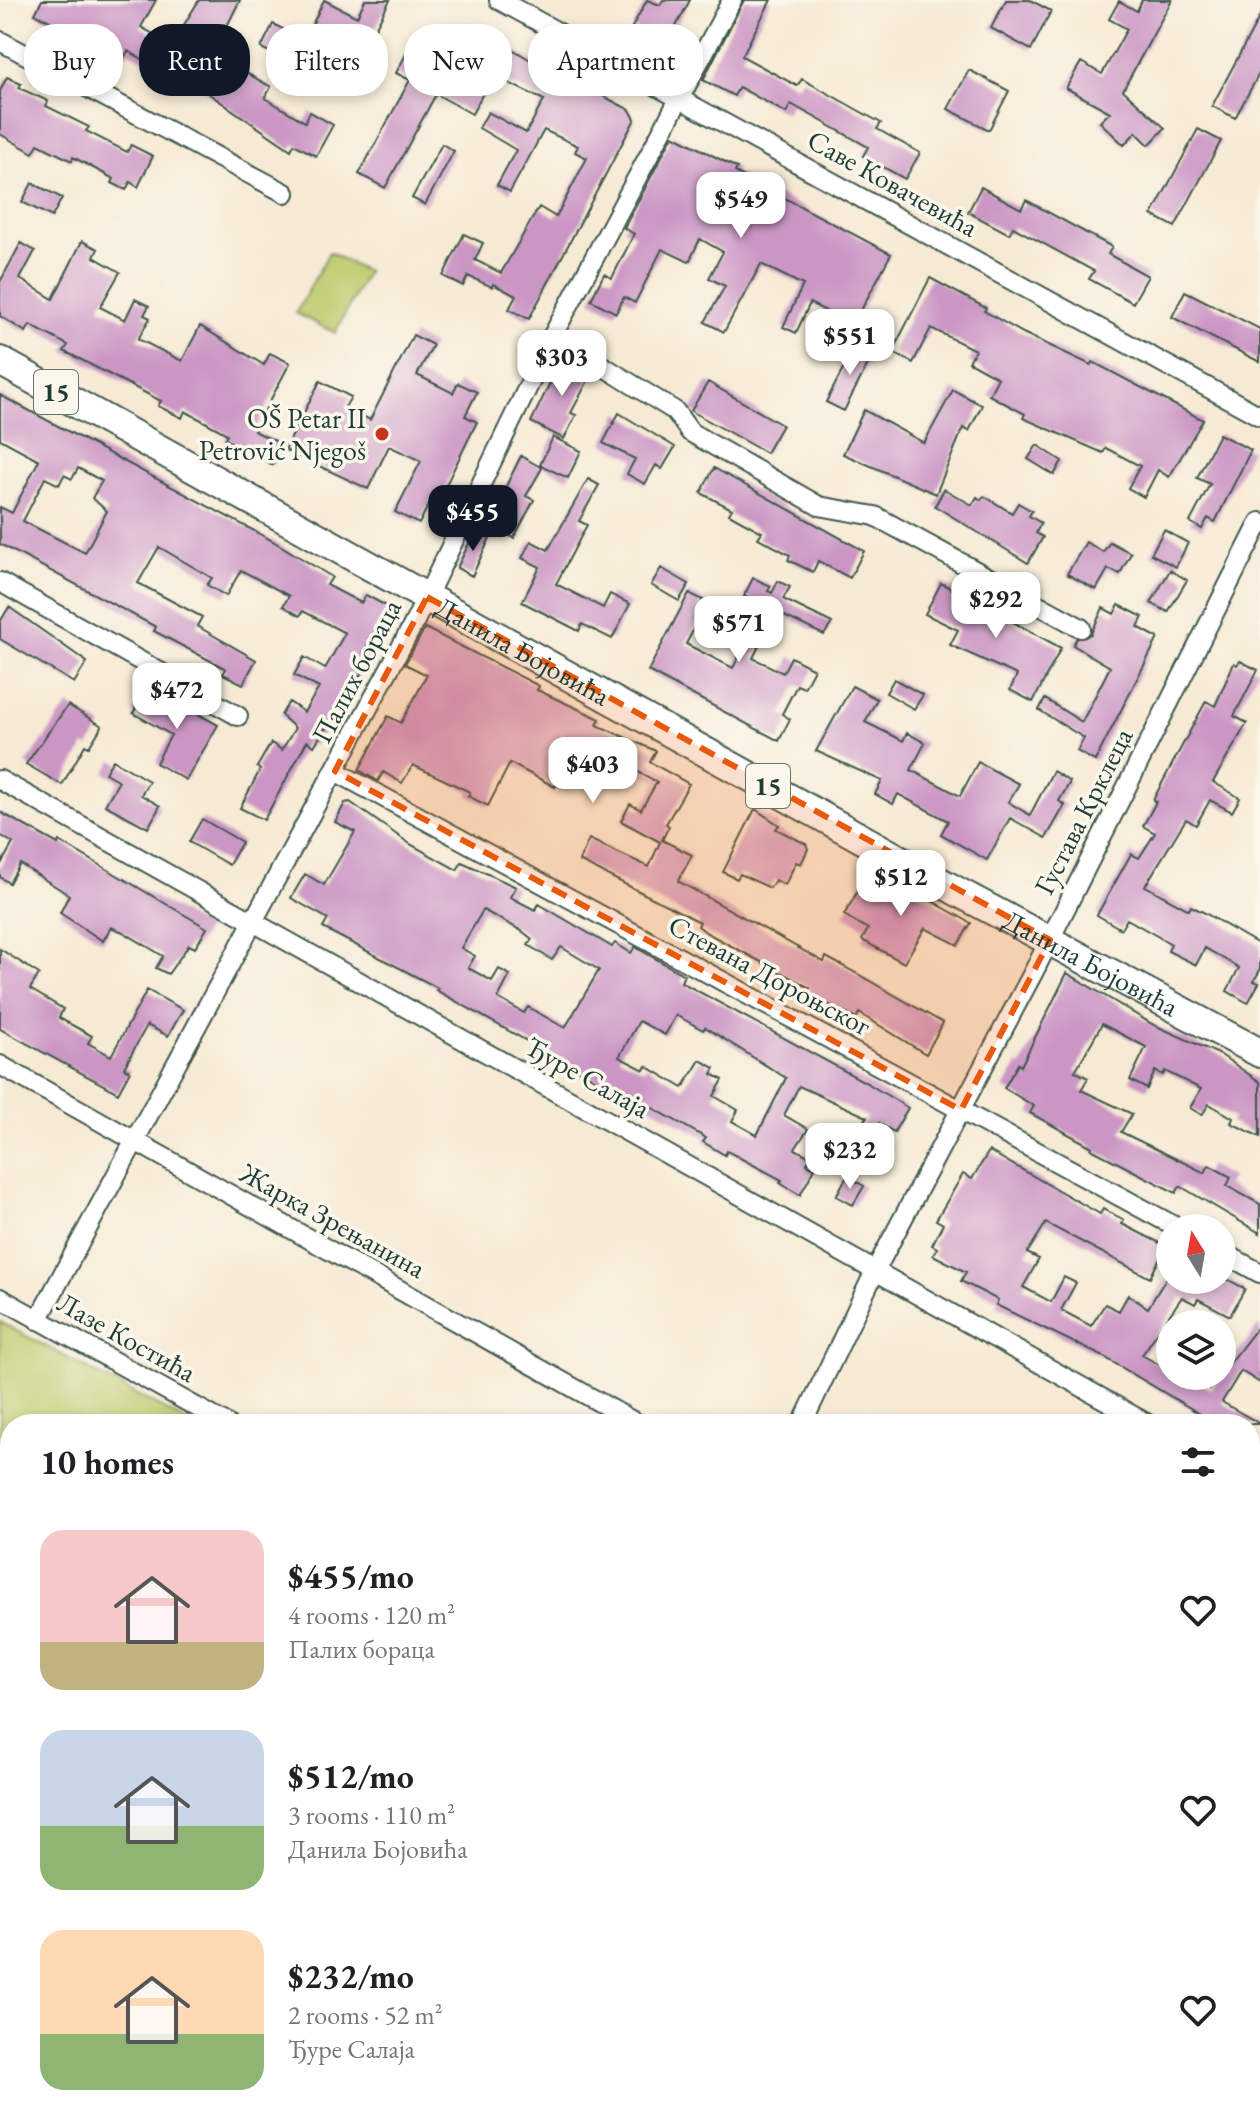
<!DOCTYPE html>
<meta charset="utf-8">
<style>
:root{--surface:#fff;--page:#f6f6f6;--text:#202124;--muted:#757577;--accent:#111827}
body{margin:0;font-family:"EB Garamond",serif;background:var(--page);color:var(--text);height:100vh;display:flex;flex-direction:column;font-size:30px;white-space:nowrap}
*{box-sizing:border-box;margin:0}
p{font-size:26px;color:var(--muted)}
.icon{flex:none;width:44px;height:44px;fill:none;stroke:currentColor;stroke-width:2;stroke-linecap:round;stroke-linejoin:round}
.map{position:relative;flex:1;overflow:hidden}
.drawer{position:absolute;left:0px;top:1414px;width:1260px;height:712px;display:flex;flex-direction:column;background:var(--surface);border-radius:32px 32px 0 0;box-shadow:0 4px 12px #0003}
.drawer>*{flex:none}
.top-card{position:absolute;left:24px;top:24px;width:800px;height:72px;display:flex;gap:16px}
.needle{width:52px;rotate:349deg}
.buttons{position:absolute;left:1156px;top:1214px;display:grid;gap:16px}
.buttons a{display:grid;place-items:center;width:80px;height:80px;border-radius:50%;background:var(--surface);box-shadow:0 4px 12px #0003;font-size:40px}
.price{position:absolute;translate:-50% -68px;padding:0 18px;border-radius:16px;background:#fff;color:#222;font-size:26px;line-height:52px;filter:drop-shadow(0 2px 4px #0008)}
.price::after{content:'';position:absolute;left:50%;top:48px;width:24px;height:18px;margin-left:-12px;background:inherit;clip-path:polygon(0 0,100% 0,50% 100%)}
.price.current{background:var(--accent);color:#fff}
ul{padding:0;list-style:none}
li{display:flex;align-items:center;gap:24px;height:200px;padding:0 40px}
li span{display:grid;place-items:center;flex:none;width:224px;height:160px;border-radius:24px;color:#555}
li>.icon{margin-inline-start:auto}
span .icon{width:96px;height:96px;fill:#fffc;stroke-width:1}
li b{font-size:34px}
h2{display:flex;justify-content:space-between;align-items:center;height:96px;padding:0 40px;font-size:34px}
.chip{padding:0 28px;border-radius:32px;background:var(--surface);box-shadow:0 4px 12px #0003;font-size:28px;line-height:72px}
.chip.current{background:var(--accent);color:#fff}
.map>svg:first-child{display:block}
.green{fill:#bdcb6d;stroke:#6e8450;stroke-width:2}
.building{fill:#cb96c4;fill-rule:evenodd}
.lines{fill:none;stroke-linecap:round;stroke-linejoin:round}
.minor-casing{stroke:#3f574c;stroke-width:22}
.primary-casing{stroke:#3f574c;stroke-width:32}
.minor{stroke:#fff;stroke-width:18}
.primary{stroke:#fff;stroke-width:28}
.marked{fill:#e8590c;fill-opacity:0.2;stroke:#e8590c;stroke-width:6;stroke-dasharray:16 10;stroke-linejoin:round}
.poi-dot{fill:#c8321e;stroke:#fbf7ec;stroke-width:3}
.labels{text-anchor:middle;stroke-width:7;stroke-linejoin:round;paint-order:stroke}
.shield{fill:#fbf7ec;stroke:#61756b;stroke-width:2}
.shield-label{font-size:26px;font-weight:bold;fill:#1f3d34}
.street-label{font-size:28px;fill:#1f3d34;stroke:#fbf7ec}
.poi-label{font-size:28px;fill:#1f3d34;stroke:#fbf7ec;text-anchor:end}
</style>
<div class="map">
<svg width="1260" height="2126" viewBox="0 0 1260 2126">
<rect width="100%" height="100%" fill="#fbf7ec"/>
<filter id="ink" filterUnits="userSpaceOnUse"><feTurbulence type="fractalNoise" baseFrequency=".0125" numOctaves="2"/><feDisplacementMap in="SourceGraphic" scale="16" xChannelSelector="R" yChannelSelector="G"/><feConvolveMatrix kernelMatrix="1 2 1 2 8 2 1 2 1" color-interpolation-filters="sRGB"/></filter>
<filter id="wash" filterUnits="userSpaceOnUse"><feTurbulence type="fractalNoise" baseFrequency=".006" numOctaves="4" result="noise"/><feDisplacementMap in="SourceGraphic" scale="32" xChannelSelector="R" yChannelSelector="G"/><feGaussianBlur stdDeviation="1.8" result="paint"/><feColorMatrix in="noise" values="0 0 0 0 0 0 0 0 0 0 0 0 0 0 0 0 0 1.4 0 .05"/><feComposite in="paint" operator="in"/></filter>
<g filter="url(#wash)">
<rect width="100%" height="100%" fill="#f6ead4"/>
<path class="green" d="M329,252L367,272L335,333L296,313Z
M0,1322L191,1424H10V1690L0,1709Z
M0,1824L10,1826V1970L0,1969Z
M1260,1920V2126H1124L1054,2116H1250V1936Z"/>
<g id="blocks">
<path class="building" d="M42,0H156L141,27L171,44L158,68L128,51L125,56L35,14Z
M199,0H240L214,52L179,33Z
M324,0L357,17L365,0H390L347,83L328,73L343,43L311,27Z
M647,0L660,5L663,0H690L666,45L632,27Z
M744,0H771L742,56L797,86L802,79L881,123L877,129L920,153L905,179L863,156L868,147L791,104L786,113L739,87L734,96L703,80Z
M1006,0H1030L1051,11L1031,50L991,28Z
M1142,0H1172L1123,90L1165,128L1149,145L1136,132L1124,145L1100,122L1110,112L1066,88L1081,62L1102,74L1127,29L1109,19L1119,1L1137,11Z
M1260,16V72L1235,118L1212,106Z
M273,24L302,39L290,62L261,48Z
M412,43L488,84L472,114L436,94L385,188L359,174L410,80L396,73Z
M509,47L542,67L539,71L572,89L576,82L630,110L635,119L529,319L509,309L516,296L493,284L492,287L468,276L463,286L443,276L464,234L483,243L475,260L501,273L539,207L556,217L587,158L575,152L578,146L544,130L510,192L497,185L516,150L479,128L488,112L526,133L544,100L492,75Z
M220,50L241,63L238,68L271,87L265,98L305,122L310,112L333,125L316,156L294,144L291,150L199,87Z
M969,70L1009,91L989,130L948,109Z
M7,77L21,84L19,88L48,101L46,106L89,127L86,131L127,152L131,145L153,156L138,187L130,182L126,190L112,183L114,179L73,157L72,161L38,144L33,153L0,134V91Z
M1198,129L1221,141L1175,227L1152,215Z
M673,135L737,168L735,172L891,254L853,325L810,303L796,333L783,327L803,285L761,264L724,332L705,322L725,286L709,278L723,252L700,239L689,262L662,249L635,303L624,297L616,313L591,300L604,274L612,278L634,234L624,228Z
M442,144L454,151L425,205L412,198Z
M32,183L62,198L52,217L22,202Z
M981,187L1021,209L1026,200L1112,247L1108,254L1148,276L1133,303L1089,279L1094,271L1013,227L1009,234L968,212Z
M82,241L98,249L94,257L120,272L100,307L125,320L135,299L149,306L144,315L150,318L138,339L182,361L200,326L264,365L270,353L290,363L254,431L282,444L273,465L225,439L227,434L185,411L182,418L158,406L161,401L64,351L68,345L30,325L26,332L0,316V282L21,243L35,251L20,279L53,299Z
M930,278L986,308L984,311L1023,333L1091,365L1093,362L1203,420L1169,477L1158,470L1144,497L1128,488L1140,466L1106,448L1103,453L1023,418L1025,414L989,395L998,378L969,362L975,350L931,328L913,363L892,352Z
M1185,291L1260,329V362L1172,317Z
M413,335L433,345L417,375L453,393L458,383L477,392L465,416L477,422L441,495L435,492L419,524L395,512L421,461L389,446L368,489L285,450L320,381L351,397L345,407L370,420Z
M856,344L874,352L844,411L826,402Z
M563,356L592,373L571,413L576,415L564,439L531,422Z
M708,382L782,425L766,453L691,411Z
M953,390L982,405L969,431L963,428L936,494L843,454L864,410L924,443Z
M0,395L273,541L332,577L327,585L361,603L366,595L388,607L363,653L370,657L362,672L314,746L307,741L264,820L240,808L260,770L257,767L271,743L282,750L295,728L281,715L289,702L304,712L319,688L294,675L304,657L325,669L345,633L303,611L300,616L283,606L289,596L241,570L226,596L207,585L212,578L159,547L138,583L202,617L197,626L256,660L243,684L223,674L226,669L154,631L156,627L0,544V507L12,513L39,460L0,439ZM78,468L102,481L92,498L107,511L85,553L23,521L45,478L59,485L64,475L72,479Z
M619,413L675,447L662,469L656,465L645,484L627,474L635,459L603,443Z
M1219,434L1251,450L1215,522L1208,518L1202,529L1190,522L1210,484L1197,478Z
M553,437L581,451L568,478L540,465Z
M1037,445L1062,461L1054,475L1028,459Z
M521,456L542,468L526,496L534,500L514,538L487,524Z
M714,468L864,551L850,578L818,561L813,572L788,560L790,555L758,538L762,532L729,514L732,509L701,493Z
M588,479L599,485L579,521L587,525L556,584L603,608L610,594L630,604L612,639L582,624L579,631L522,602L540,567L522,558L531,541L548,550Z
M944,489L972,505L977,497L981,500L984,496L1012,513L1018,503L1032,511L1029,516L1041,523L1036,533L1043,537L1028,563L935,506Z
M1164,530L1188,543L1176,567L1151,554Z
M475,531L490,538L472,576L457,568Z
M1086,542L1103,552L1110,542L1131,553L1120,574L1108,569L1096,590L1067,574Z
M661,568L689,584L679,601L651,585Z
M1170,570L1187,580L1168,612L1151,603Z
M753,578L771,586L768,591L772,593L778,581L790,587L783,599L832,623L824,635L776,612L753,658L783,673L791,657L814,669L804,688L797,685L782,714L790,719L779,741L648,671L689,593L703,600L697,611L701,615L686,644L733,668L765,607L744,596Z
M941,583L1061,648L1033,702L1010,690L1017,675L950,645L958,630L925,614Z
M1119,605L1143,617L1138,627L1158,638L1095,761L1077,751L1084,738L1039,710L1045,699L1082,722L1110,667L1073,645L1076,639L1091,634L1103,608L1114,614Z
M9,607L87,662L74,683L0,639V622Z
M425,628L539,686L537,690L600,719L597,725L656,751L650,762L689,784L666,824L669,826L662,840L692,855L678,881L824,962L826,957L856,973L943,1023L926,1054L859,1013L856,1019L807,993L810,988L707,933L698,926L700,922L579,861L589,839L649,867L660,842L621,821L630,804L641,810L657,782L614,759L608,771L571,753L555,787L510,763L488,806L468,796L470,792L413,765L402,783L383,772L378,781L359,770L388,716L401,723L427,675L405,664Z
M1240,661L1258,670L1234,716L1247,723L1213,782L1240,798L1232,812L1210,800L1196,825L1186,819L1145,886L1189,910L1191,906L1203,912L1260,945V970L1254,981L1259,983L1248,1003L1227,991L1239,968L1205,948L1196,965L1168,951L1171,944L1127,919L1121,929L1097,915L1131,854L1139,858L1155,833L1143,826L1156,802L1153,800L1206,701L1215,706L1234,663L1237,665Z
M894,679L923,695L914,709L886,693Z
M852,686L877,699L865,722L903,741L907,733L925,743L911,770L960,796L978,762L1019,784L1008,802L1030,815L1053,771L1070,782L1059,801L1065,805L1046,838L1010,818L987,860L941,834L948,821L898,794L893,804L875,794L882,781L816,751Z
M149,687L218,725L186,780L156,763L171,735L133,713Z
M68,705L102,726L89,747L85,745L62,785L26,764Z
M113,760L149,781L141,795L160,806L148,828L105,805L119,781L105,773Z
M350,802L410,844L457,870L462,862L516,887L510,897L535,910L539,904L612,947L615,943L631,953L635,947L684,975L681,982L867,1083L908,1108L894,1132L879,1123L866,1147L854,1140L867,1117L799,1086L784,1115L808,1129L795,1149L810,1157L807,1164L815,1168L800,1195L780,1183L782,1180L727,1151L725,1155L703,1142L706,1138L651,1107L650,1110L436,990L438,988L323,928L328,919L291,898L305,874L324,885L355,832L335,822L345,803ZM483,910L522,931L532,939L528,945L552,960L561,947L599,970L565,1028L528,1007L524,1013L498,998L510,975L499,969L492,981L468,968L475,956L461,948ZM676,1015L703,1030L705,1027L786,1078L757,1135L732,1121L738,1110L714,1096L723,1080L712,1074L715,1068L700,1060L683,1088L646,1066L644,1070L619,1057L639,1021L665,1035Z
M755,809L779,825L776,829L806,844L808,849L801,864L796,862L785,885L775,880L770,888L740,874L737,879L723,872Z
M0,812L58,844L59,841L207,928L195,948L189,945L168,974L156,968L163,956L123,932L111,927L103,941L60,913L69,895L20,864L9,883L0,877V866L13,843L0,835Z
M202,819L242,842L229,865L189,842Z
M868,873L893,887L896,881L971,923L958,945L925,928L904,963L862,940L868,929L844,915Z
M0,949L39,974L30,989L63,1009L59,1018L92,1036L88,1043L111,1056L147,990L183,1010L168,1036L147,1025L124,1068L130,1071L118,1093L0,1029Z
M1067,973L1152,1024L1221,1055L1260,1082V1137L1231,1123L1233,1118L1209,1104L1202,1115L1190,1108L1201,1089L1165,1071L1163,1075L1155,1071L1147,1089L1130,1080L1146,1047L1102,1024L1075,1071L1088,1078L1081,1090L1132,1114L1121,1132L1205,1173L1209,1165L1231,1177L1227,1186L1260,1204V1233L1180,1186L1176,1193L1091,1149L1092,1147L1030,1113L1034,1106L1004,1088L1018,1064L1021,1066Z
M989,1151L1100,1214L1103,1209L1124,1220L1122,1224L1166,1246L1150,1278L1046,1223L1027,1253L1039,1259L1023,1287L1051,1302L1064,1277L1076,1283L1061,1310L1091,1326L1105,1304L1119,1311L1128,1295L1148,1308L1165,1280H1229L1245,1289L1230,1316L1198,1299L1195,1304L1182,1297L1142,1355L1170,1371V1376H1189L1210,1389L1260,1324V1383L1241,1371L1222,1402L1260,1424H1217L1104,1357L996,1305L998,1300L961,1281L966,1272L933,1255L937,1248L932,1245L943,1224L936,1220L963,1174L972,1179Z
M847,1176L864,1186L853,1205L836,1196Z"/>
</g>
</g>
<g filter="url(#ink)">
<use href="#blocks" fill-opacity="0" stroke="#3f574c" stroke-width="2"/>
<g class="lines">
<defs>
<path id="minor" d="M499,0L1260,416
M0,41L285,193
M553,335L675,411L690,432L819,506L875,516L1081,628
M0,582L238,716
M335,771L1178,1228
M0,780L1148,1424
M0,1065L638,1424
M1222,1252L1260,1273
M0,1298L227,1424
M38,1320L414,623L553,335L732,0
M802,1424L875,1271L1034,971L1260,522
M1250,1481L1260,1487
M1250,1762L1260,1767
M1250,1898L1260,1881"/>
<g id="primary">
<path id="s1" d="M0,361L960,893L1260,1053"/>
</g>
</defs>
<use href="#minor" class="minor-casing"/>
<use href="#primary" class="primary-casing"/>
<use href="#minor" class="minor"/>
<use href="#primary" class="primary"/>
</g>
</g>
<path class="marked" d="M427,597L1050,940L961,1110L335,771Z"/>
<circle class="poi-dot" cx="382" cy="434" r="8"/>
<g class="labels">
<g class="shield">
<rect x="34" y="370" width="44" height="44" rx="6"/>
<rect x="746" y="764" width="44" height="44" rx="6"/>
</g>
<g class="shield-label">
<text x="56" y="401">15</text>
<text x="768" y="795">15</text>
</g>
<g class="street-label">
<text transform="translate(893 183) rotate(29)" y="10">Саве Ковачевића</text>
<text dy="10" stroke="none"><textPath href="#s1" startOffset="598">Данила Бојовића</textPath></text>
<text transform="translate(356 671) rotate(-62)" y="10">Палих бораца</text>
<text transform="translate(1083 811) rotate(-63)" y="10">Густава Крклеца</text>
<text dy="10" stroke="none"><textPath href="#s1" startOffset="1246">Данила Бојовића</textPath></text>
<text transform="translate(770 975) rotate(28)" y="10">Стевана Дороњског</text>
<text transform="translate(588 1077) rotate(29)" y="10">Ђуре Салаја</text>
<text transform="translate(333 1220) rotate(29)" y="10">Жарка Зрењанина</text>
<text transform="translate(127 1337) rotate(29)" y="10">Лазе Костића</text>
</g>
<g class="poi-label">
<text x="366" y="428">OŠ Petar II<tspan x="366" dy="32">Petrović Njegoš</tspan></text>
</g>
</g>
</svg>
<div class="buttons">
<a><svg class="needle" viewBox="-14 -14 28 28"><path d="M0-13l5 13h-10z" fill="#e53935"/><path d="M0 13l5-13h-10z" fill="#757577"/></svg></a>
<a><svg class="icon" aria-label="layers" viewBox="0 0 24 24"><path d="M12 4l9 5-9 5-9-5zM3 14l9 5 9-5"/></svg></a>
</div>
<b class="price" style="left:741px;top:240px">$549</b>
<b class="price" style="left:850px;top:377px">$551</b>
<b class="price" style="left:562px;top:398px">$303</b>
<b class="price current" style="left:473px;top:553px">$455</b>
<b class="price" style="left:996px;top:640px">$292</b>
<b class="price" style="left:739px;top:664px">$571</b>
<b class="price" style="left:177px;top:731px">$472</b>
<b class="price" style="left:593px;top:805px">$403</b>
<b class="price" style="left:901px;top:918px">$512</b>
<b class="price" style="left:850px;top:1191px">$232</b>
<div class="top-card">
<a class="chip">Buy</a>
<a class="chip current">Rent</a>
<a class="chip">Filters</a>
<a class="chip">New</a>
<a class="chip">Apartment</a>
</div>
<section class="drawer">
<h2>10 homes<svg class="icon" aria-label="filters" viewBox="0 0 24 24"><path d="M4 7h16M4 17h16"/><circle cx="9" cy="7" r="2"/><circle cx="15" cy="17" r="2"/></svg></h2>
<ul>
<li><span style="background:linear-gradient(#f6c9c9 70%,#c2b280 0)"><svg class="icon" aria-label="home" viewBox="0 0 24 24"><path d="M3 11l9-7 9 7M6 9v11h12V9"/></svg></span><div><b>$455/mo</b><p>4 rooms · 120 m²</p><p>Палих бораца</p></div><svg class="icon" aria-label="heart" viewBox="0 0 24 24"><path d="M12 20l-8-8c-3-5 5-10 8-4 3-6 11-1 8 4z"/></svg></li>
<li><span style="background:linear-gradient(#c9d6e8 60%,#8fb573 0)"><svg class="icon" aria-label="home" viewBox="0 0 24 24"><path d="M3 11l9-7 9 7M6 9v11h12V9"/></svg></span><div><b>$512/mo</b><p>3 rooms · 110 m²</p><p>Данила Бојовића</p></div><svg class="icon" aria-label="heart" viewBox="0 0 24 24"><path d="M12 20l-8-8c-3-5 5-10 8-4 3-6 11-1 8 4z"/></svg></li>
<li><span style="background:linear-gradient(#ffd9b3 65%,#8fb573 0)"><svg class="icon" aria-label="home" viewBox="0 0 24 24"><path d="M3 11l9-7 9 7M6 9v11h12V9"/></svg></span><div><b>$232/mo</b><p>2 rooms · 52 m²</p><p>Ђуре Салаја</p></div><svg class="icon" aria-label="heart" viewBox="0 0 24 24"><path d="M12 20l-8-8c-3-5 5-10 8-4 3-6 11-1 8 4z"/></svg></li>
</ul>
</section>
</div>
